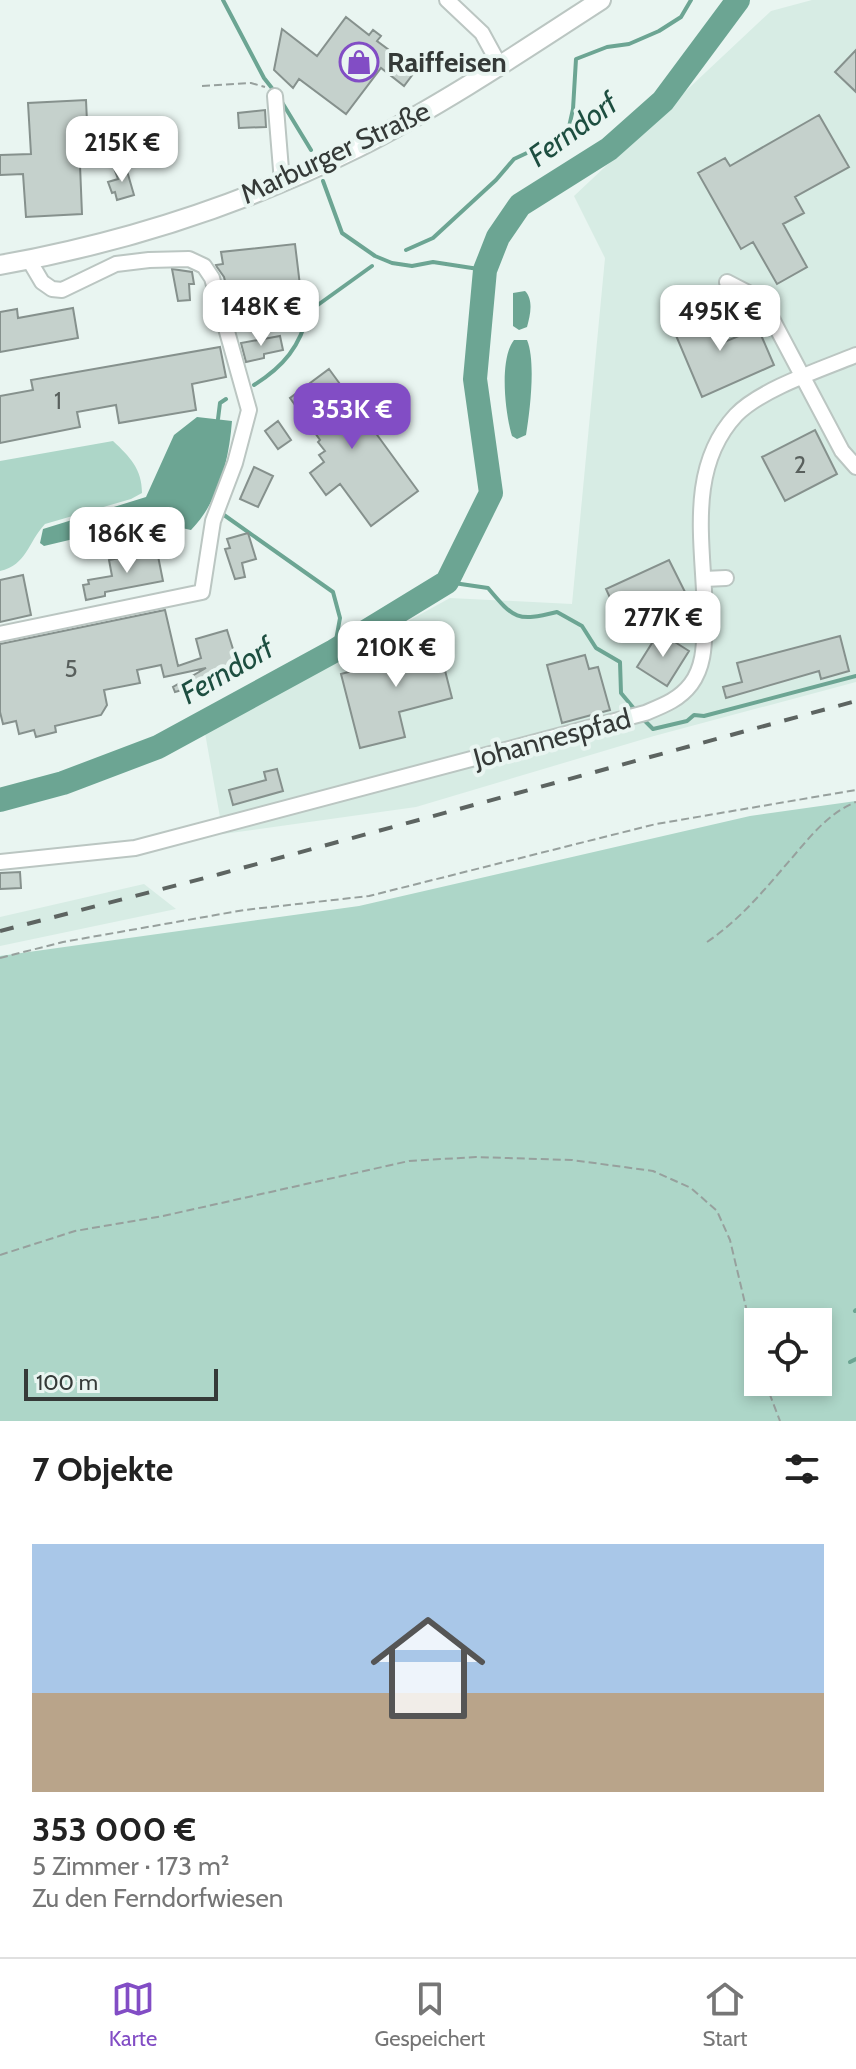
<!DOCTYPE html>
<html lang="de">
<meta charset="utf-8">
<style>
:root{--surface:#fff;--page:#f2f2f2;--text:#222;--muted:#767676;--line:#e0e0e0;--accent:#824dc5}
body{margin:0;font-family:Cabin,sans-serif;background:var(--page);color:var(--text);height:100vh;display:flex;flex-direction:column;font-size:30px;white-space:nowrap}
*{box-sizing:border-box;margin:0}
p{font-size:26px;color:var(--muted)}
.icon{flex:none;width:44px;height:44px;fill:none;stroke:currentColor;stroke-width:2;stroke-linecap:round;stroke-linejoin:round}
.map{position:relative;height:1421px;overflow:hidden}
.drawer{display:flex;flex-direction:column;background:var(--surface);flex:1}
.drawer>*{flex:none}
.buttons{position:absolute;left:744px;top:1308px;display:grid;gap:16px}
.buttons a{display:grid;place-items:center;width:88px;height:88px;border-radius:0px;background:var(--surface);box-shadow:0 4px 12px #0003;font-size:40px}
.scale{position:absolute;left:24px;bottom:20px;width:194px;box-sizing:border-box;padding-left:8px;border:4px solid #353a38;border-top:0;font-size:22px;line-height:28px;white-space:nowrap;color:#353a38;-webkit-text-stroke:6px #e9f5f1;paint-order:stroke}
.price{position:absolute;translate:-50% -68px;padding:0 18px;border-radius:16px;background:#fff;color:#222;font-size:26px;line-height:52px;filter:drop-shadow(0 2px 4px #0008)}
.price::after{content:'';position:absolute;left:50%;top:48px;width:24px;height:18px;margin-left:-12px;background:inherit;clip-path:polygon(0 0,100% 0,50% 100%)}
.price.active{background:var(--accent);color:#fff}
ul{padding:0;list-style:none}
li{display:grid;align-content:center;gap:16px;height:424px;padding:0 32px}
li+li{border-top:2px solid var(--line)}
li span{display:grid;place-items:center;height:248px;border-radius:0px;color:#555}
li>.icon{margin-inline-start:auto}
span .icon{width:144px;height:144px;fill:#fffc;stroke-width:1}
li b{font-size:34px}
h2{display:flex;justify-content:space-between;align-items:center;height:96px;padding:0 32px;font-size:34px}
.tabs{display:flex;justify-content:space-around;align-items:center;height:112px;border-top:2px solid var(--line);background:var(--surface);font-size:22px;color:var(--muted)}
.tabs a{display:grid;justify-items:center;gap:4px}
.tabs .active{color:var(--accent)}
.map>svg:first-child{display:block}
.built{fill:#d7ece4}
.green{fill:#add6c8;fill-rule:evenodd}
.water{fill:#6ca593}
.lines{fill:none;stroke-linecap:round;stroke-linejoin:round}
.stream{stroke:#6ca593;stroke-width:4}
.river{stroke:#6ca593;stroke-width:24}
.building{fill:#c5d1cc;stroke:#86918d;stroke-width:2}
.minor-casing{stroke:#bbc6c2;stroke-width:18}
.major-casing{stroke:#bbc6c2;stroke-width:22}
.path{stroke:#97a09d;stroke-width:2;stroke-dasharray:8 4;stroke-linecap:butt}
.minor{stroke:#fff;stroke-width:14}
.major{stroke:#fff;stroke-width:18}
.rail{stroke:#5d6461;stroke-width:4;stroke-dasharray:14 14;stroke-linecap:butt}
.labels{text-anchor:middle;stroke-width:8;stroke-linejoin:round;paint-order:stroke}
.number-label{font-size:24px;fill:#59605d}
.poi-label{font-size:28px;font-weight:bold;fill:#353a38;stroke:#e9f5f1;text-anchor:start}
.street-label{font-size:28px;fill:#353a38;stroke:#e9f5f1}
.water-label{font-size:30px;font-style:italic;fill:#1d4e40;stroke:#e9f5f1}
</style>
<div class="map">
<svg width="856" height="1421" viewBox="0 0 856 1421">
<rect width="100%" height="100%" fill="#e9f5f1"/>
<path class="built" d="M812,0H856V682L654,736L416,807L223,834L205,733L450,598L572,604L605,258L574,196L771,11Z
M144,884L176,909L0,946V917Z"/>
<path class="green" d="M113,441C130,457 142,469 142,493L131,499L45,524C28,542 27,565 0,571V461Z
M856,801V1421H0V956L359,906L750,816ZM818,1322V1382H758V1322Z"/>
<path class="water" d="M525,291C534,300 530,316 527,327L519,330L513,326V293Z
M514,340H527C536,361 530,411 526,435L517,439L512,436C505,413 499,359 514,340Z
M197,417L232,421C229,460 219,501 191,530L158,523L124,527L44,546L40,543L43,529L146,497L174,435Z"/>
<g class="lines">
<path class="stream" d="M223,0L264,78L275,92
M280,99L311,150
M323,181L342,233L375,256L392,263L412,266L433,262L485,270
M406,250L433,238L496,180L514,159L561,137L569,127L573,109L576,59L607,47L629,44L659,31L681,17L691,0
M254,385C283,367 301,346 308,312L372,266
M218,419L220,403L226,399
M224,515L333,592L340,618L334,651
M447,582L488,588C514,619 517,622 557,612L582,626L596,648L620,662L621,693L636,711
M642,718L653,729L687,721L694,715L704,716L856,676
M855,1311L856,1310
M850,1362L856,1359"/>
<path class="river" d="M0,800L63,783L158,747L334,651L447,582L491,493L475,379L485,270L498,237L520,205L609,149L663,101L738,0"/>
</g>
<path class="building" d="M346,17L369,35L373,30L381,36L377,41L416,70L404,86L381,68L346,114L299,79L293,88L274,70L282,29L317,56Z
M856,50V92L835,72Z
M86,100L89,165H80L82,214L26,217L23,174L0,175V155L31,154L28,103Z
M265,110L266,127L239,128L238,113Z
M819,115L849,167L795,197L804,213L783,224L807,267L777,284L753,242L741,249L698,173L725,158L730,166Z
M125,164L134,195L117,200L115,192L112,193L108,182L118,179L114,168Z
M295,244L302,302L298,315L235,323L224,277L217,267L216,265L223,264L221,252Z
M172,269L192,272L194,284H189L190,300L178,301Z
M706,305L722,343L758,328L774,365L702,397L672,326L698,315L696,309Z
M73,308L78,338L0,352V312L17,309L18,318Z
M280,336L283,350L264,354V358L246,362L241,343Z
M220,347L226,377L192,384L196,410L119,423L116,405L77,412L80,427L0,443V396L33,390L31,380Z
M329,369L418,491L371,526L340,484L326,495L310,473L324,462L319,455L325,451L318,442L320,440L290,398Z
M278,421L291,440L278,449L265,431Z
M815,430L837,474L785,501L762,457Z
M254,467L273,476L258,507L240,499Z
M248,533L256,559L242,563L245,577L235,579L225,549L230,548L227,539Z
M157,551L163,581L105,592V596L86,600L83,585L89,584L88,580L112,576L109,560Z
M669,560L690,602L625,631L606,589Z
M23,575L31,615L0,622V580Z
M165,610L178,666L201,658L196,639L227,630L238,665L218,671L220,679L175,692L173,687L206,668L164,677L161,665L137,670L140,683L104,690L107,705L101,715L55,726L56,732L36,737L34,730L19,734L16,721L3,724L0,712V644Z
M435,631L452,698L399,712L405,737L360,748L341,674L401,658L397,641Z
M659,632L689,651L667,686L637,667Z
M840,636L849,671L821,679L819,671L726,698L723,687L742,682L737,663Z
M585,655L589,669L598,667L610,710L562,723L547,665Z
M277,769L283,791L233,805L229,790L266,780L264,772Z
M20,872L21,888L0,889V873Z"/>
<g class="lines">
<defs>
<path id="minor" d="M447,0L482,33L500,66
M275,96L282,182
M727,282L762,300L842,451L856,467
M704,579L726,578
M0,634L202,592L213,521L235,463L249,410L212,278L204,266L189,259L149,260L116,264L62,290L52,289L42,282L29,260
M0,862L135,848L645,713C662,706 679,700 691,684C705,665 704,642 705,620C705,550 684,471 736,415C761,389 822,369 856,355"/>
<path id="major" d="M0,265C123,243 244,204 357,148C442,105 521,52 601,0"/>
</defs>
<use href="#minor" class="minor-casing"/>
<use href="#major" class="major-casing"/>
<path class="path" d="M202,86L251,83L265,87
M707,942C741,919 765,889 791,859C810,837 828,813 856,802
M0,958L63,942L244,910L369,896L656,824L856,790
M0,1255L75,1231L163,1216L409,1161L476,1157L572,1160L653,1171L691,1188L717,1211L730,1240L758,1358
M765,1382L780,1421"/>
<use href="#minor" class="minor"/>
<use href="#major" class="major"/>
<path class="rail" d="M0,931L220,874L856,701"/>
</g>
<defs>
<symbol id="shop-ring" viewBox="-11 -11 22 22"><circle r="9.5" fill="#e9f5f1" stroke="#824dc5" stroke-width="1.5"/><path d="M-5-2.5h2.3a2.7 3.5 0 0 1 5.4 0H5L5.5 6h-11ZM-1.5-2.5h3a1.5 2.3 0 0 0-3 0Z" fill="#824dc5"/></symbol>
</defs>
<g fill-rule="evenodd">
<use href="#shop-ring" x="337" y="40" width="44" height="44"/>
</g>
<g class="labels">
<g class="number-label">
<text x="58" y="409">1</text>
<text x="800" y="473">2</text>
<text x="71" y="677">5</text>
</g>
<g class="poi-label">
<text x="387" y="72">Raiffeisen</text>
</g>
<g class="street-label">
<text transform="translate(335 152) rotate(-25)" y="10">Marburger Straße</text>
<text transform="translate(552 738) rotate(-15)" y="10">Johannespfad</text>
</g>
<g class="water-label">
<text transform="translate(573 130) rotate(-36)" y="10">Ferndorf</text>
<text transform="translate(227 671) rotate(-30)" y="10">Ferndorf</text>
</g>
</g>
</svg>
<div class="buttons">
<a><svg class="icon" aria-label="locate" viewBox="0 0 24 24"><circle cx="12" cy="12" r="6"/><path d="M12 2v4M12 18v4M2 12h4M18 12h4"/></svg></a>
</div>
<div class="scale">100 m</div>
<b class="price" style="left:122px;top:184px">215K €</b>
<b class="price" style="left:261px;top:348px">148K €</b>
<b class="price" style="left:720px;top:353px">495K €</b>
<b class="price active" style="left:352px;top:451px">353K €</b>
<b class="price" style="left:127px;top:575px">186K €</b>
<b class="price" style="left:663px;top:659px">277K €</b>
<b class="price" style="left:396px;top:689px">210K €</b>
</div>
<section class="drawer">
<h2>7 Objekte<svg class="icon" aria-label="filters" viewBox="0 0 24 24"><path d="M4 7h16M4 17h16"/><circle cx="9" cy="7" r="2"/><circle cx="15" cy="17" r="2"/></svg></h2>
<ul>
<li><span style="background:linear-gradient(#a9c7e8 60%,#b9a48a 0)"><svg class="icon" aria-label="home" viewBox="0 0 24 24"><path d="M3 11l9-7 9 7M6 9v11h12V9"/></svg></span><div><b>353 000 €</b><p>5 Zimmer · 173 m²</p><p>Zu den Ferndorfwiesen</p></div></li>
</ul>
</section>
<nav class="tabs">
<a class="active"><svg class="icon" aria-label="map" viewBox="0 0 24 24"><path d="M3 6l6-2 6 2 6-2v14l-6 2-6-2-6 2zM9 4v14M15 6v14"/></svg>Karte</a>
<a><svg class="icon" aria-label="saved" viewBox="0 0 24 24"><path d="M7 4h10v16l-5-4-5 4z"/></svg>Gespeichert</a>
<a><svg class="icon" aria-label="home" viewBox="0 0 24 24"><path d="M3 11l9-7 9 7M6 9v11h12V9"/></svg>Start</a>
</nav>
